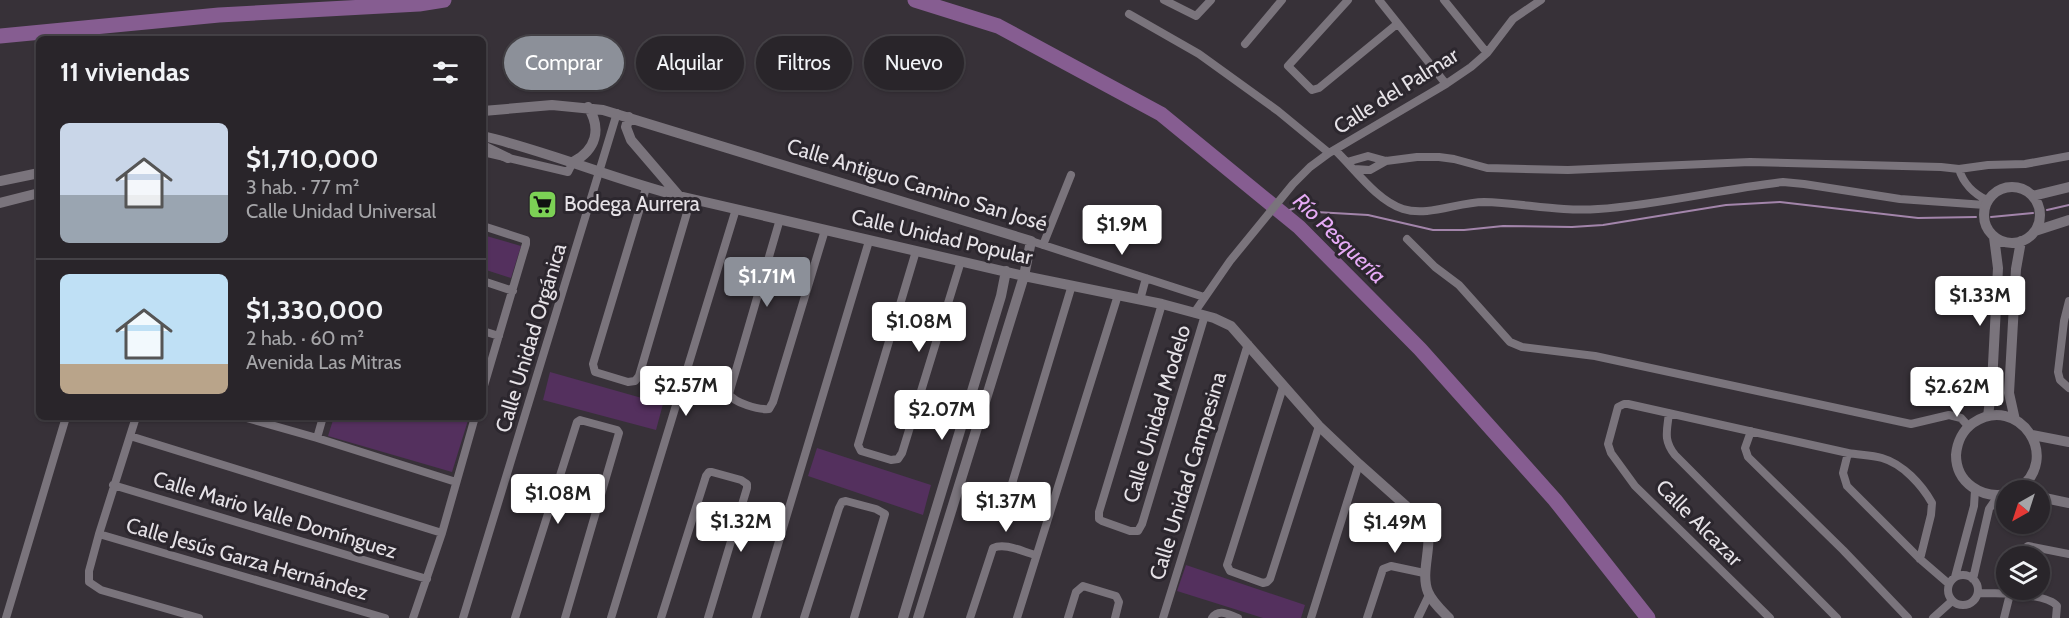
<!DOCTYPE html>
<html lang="es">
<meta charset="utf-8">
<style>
:root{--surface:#29252a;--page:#312d32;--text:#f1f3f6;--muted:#a5a5a8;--line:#454247;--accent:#8c9099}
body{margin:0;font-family:Cabin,sans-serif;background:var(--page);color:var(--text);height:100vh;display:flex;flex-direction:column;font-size:22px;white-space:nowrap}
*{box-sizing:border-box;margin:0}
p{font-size:20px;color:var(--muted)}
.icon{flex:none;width:33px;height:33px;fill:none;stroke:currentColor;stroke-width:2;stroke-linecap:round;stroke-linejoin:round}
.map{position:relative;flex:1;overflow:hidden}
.sheet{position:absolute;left:36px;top:36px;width:450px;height:384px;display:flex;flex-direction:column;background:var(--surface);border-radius:9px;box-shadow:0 2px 4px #0004,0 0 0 2px var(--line)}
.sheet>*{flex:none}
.hud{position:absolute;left:504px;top:36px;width:570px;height:54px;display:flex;gap:12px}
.needle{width:39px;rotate:219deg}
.tools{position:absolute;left:1996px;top:480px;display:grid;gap:12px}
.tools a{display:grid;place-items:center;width:54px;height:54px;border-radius:50%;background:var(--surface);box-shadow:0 2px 4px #0004,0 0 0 2px var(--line);font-size:30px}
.price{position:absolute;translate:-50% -51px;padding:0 14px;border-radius:6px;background:#fff;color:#222;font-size:20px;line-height:39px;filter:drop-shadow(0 2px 3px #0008)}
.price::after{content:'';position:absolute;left:50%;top:36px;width:18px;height:14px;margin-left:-9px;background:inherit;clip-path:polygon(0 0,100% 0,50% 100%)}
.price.current{background:var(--accent);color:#fff}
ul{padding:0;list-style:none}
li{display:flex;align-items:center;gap:18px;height:150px;padding:0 24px}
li+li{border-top:2px solid var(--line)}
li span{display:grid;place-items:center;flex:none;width:168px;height:120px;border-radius:9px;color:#555}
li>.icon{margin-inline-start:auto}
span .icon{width:72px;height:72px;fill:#fffc;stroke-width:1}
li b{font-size:26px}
h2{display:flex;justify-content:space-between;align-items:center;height:72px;padding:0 24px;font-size:26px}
.chip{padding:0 21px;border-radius:27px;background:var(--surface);box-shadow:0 2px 4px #0004,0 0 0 2px var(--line);font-size:21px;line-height:54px}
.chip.current{background:var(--accent);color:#fff}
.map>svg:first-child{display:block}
.green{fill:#54305e}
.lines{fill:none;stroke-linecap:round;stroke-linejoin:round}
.stream{stroke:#a385ab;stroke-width:2}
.river{stroke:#865d91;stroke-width:15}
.minor{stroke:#7a747c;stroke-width:8}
.tertiary{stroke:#7a747c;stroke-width:10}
.labels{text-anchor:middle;stroke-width:6;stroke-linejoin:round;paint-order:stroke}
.street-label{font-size:21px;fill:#e6e2e7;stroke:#2c272e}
.poi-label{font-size:21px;fill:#e6e2e7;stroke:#2c272e;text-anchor:start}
.water-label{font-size:22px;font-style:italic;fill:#e7abf7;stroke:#2c272e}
</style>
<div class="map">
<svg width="2069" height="618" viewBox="0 0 2069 618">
<rect width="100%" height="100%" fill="#373138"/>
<path class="green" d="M483,235L521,246L511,278L483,269Z
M550,372L663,404L656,430L543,400Z
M334,417H469L452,472L328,436Z
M817,448L931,485L923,515L808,476Z
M1186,565L1305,605L1301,618H1263L1177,591Z"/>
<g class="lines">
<path class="stream" d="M2047,210L2069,205
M1282,213L1295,208L1316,212L1368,215L1433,230H1464L1503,226L1572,227L1603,225L1726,205L1780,202L1918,218L1976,217
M1991,217L2033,213"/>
<path class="river" d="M915,0L998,26L1161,114L1299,227L1420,349L1555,500L1648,618
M0,36L219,15L419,4L444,0"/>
<path class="minor" d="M1164,0L1196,16L1211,0
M1348,0L1288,66L1312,90L1319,88L1397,24
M1379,0L1446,84
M1444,0L1487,53
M1129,14L1199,54L1278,111L1329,153
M1245,44L1282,0
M1335,150C1354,168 1377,201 1403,209C1428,217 1458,202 1484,202C1522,203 1560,212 1598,209C1660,205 1721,189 1783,182L1804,184L1900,199L1985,205
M483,152L568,172L573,162
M1347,162L1368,156L1386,161L1417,157H1439L1454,159L1487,168L1568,170L1750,162L1941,167L1959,169C1963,183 1974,194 1987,200
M1354,169L1370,170L1386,161
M1959,169L1988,165L2025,164L2069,156
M646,188L593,364L595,372L628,382L635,381L639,376L691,199
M780,219L729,394C734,403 759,410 769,409L773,402L825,230
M483,226L526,240V244L483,389
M1407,239L1435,267L1459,285L1510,342L1522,347L1595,356L1911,424L1949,415L1961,418L1969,427
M1031,241L1204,297
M1043,245L1071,175
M916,251L858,445L861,451L891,460L898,459L902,453L961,261
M483,281L513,291
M1140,300L1146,278
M2069,301L2064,321L2058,372L2060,380L2069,388
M1162,304L1099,512V519L1102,521L1130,531H1138L1142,524L1205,315
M1194,313L1230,261L1293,184L1310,167L1329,153L1446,84L1471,67L1487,53L1513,19L1541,0
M483,331L499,336
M1283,387L1229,559L1227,565L1230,571L1263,583L1267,582L1270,579L1319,426
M1669,413C1667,431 1663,440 1675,455L1837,618
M136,417L99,534L89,571V582L101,590L199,618
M243,417L317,438L456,482
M1751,431L1745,448L1748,457L1843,550L1908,618
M130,436L442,533
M317,438L323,417
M1848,453L1843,473L1847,486L1920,559L1949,584
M113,485L427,579
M1049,513L1016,504L1008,497L1072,285
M99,534L385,618
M2019,556L2021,551L2028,546L2069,554
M1948 590a15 15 0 1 1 30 0a15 15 0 1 1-30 0Z
M1955,577L1974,506L1975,490
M1973,579L1989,509L1998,496
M1978,593C1994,593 2047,593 2057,606L2056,618
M6,618L66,417
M413,618L442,533L475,417
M463,618L617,113
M515,618L577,422L580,420L617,430L619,433L565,618
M611,618L736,209
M661,618L706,476L709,472H712L741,480L747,484V488L708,618
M756,618L869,241
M804,618L839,508L842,502L846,501L876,509L885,514L854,618
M970,618L993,548C1005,542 1023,552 1036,555
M1017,618L1118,295
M1068,618L1076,592L1083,586L1116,596L1119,602L1115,618
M1163,618L1248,344
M1212,618C1219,608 1229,615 1238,618
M1311,618L1359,464
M1367,618L1383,569L1391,566L1424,573
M1418,618L1429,595
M1770,618L1635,486L1611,453L1608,444L1618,407L1624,404H1628L1848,453C1859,455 1871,455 1882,458C1903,464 1922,485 1932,503L1931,515L1920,559
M1933,618L1952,601
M2004,618L2011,590"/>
<path class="tertiary" d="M483,111L552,105L603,110L1031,241L1024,276L918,618
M629,117L626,127L631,140L679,196
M483,136C550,152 613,179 679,196L1024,276L1162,304L1214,318L1231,326L1238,334L1319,426L1359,464L1424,522C1436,540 1419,570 1428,592C1432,602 1441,610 1449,618
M483,146L508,158
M573,162C596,150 602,129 588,107
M0,181L39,173
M1984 215a28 28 0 1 1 56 0a28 28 0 1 1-56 0Z
M2033,196L2069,187
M0,203L39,193
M2035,231L2069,220
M1988,416L1992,384L1998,268L1994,237
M2015,420L2009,393L2016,269L2021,241
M2032,435L2069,442
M2007,494C1982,499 1956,483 1956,455C1957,442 1963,430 1973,423C2018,392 2064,459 2017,490
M2040,497L2069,503
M903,618L1001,296L1006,271"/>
</g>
<defs>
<symbol id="supermarket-square" viewBox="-11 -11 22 22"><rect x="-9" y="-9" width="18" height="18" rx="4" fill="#7cd155" stroke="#2c272e"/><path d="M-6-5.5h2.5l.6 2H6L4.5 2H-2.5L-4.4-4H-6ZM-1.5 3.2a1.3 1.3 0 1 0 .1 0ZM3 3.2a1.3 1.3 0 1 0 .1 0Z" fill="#111"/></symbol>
</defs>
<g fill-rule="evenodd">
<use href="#supermarket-square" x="526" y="188" width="33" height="33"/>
</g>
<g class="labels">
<g class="street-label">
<text transform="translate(1396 91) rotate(-32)" y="7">Calle del Palmar</text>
<text transform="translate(917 185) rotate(17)" y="7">Calle Antiguo Camino San José</text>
<text transform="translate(942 237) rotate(13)" y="7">Calle Unidad Popular</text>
<text transform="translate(531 338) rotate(-73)" y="7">Calle Unidad Orgánica</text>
<text transform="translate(1157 414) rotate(-73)" y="7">Calle Unidad Modelo</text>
<text transform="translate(1188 476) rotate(-73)" y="7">Calle Unidad Campesina</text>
<text transform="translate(275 515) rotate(17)" y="7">Calle Mario Valle Domínguez</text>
<text transform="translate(1699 523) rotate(45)" y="7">Calle Alcazar</text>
<text transform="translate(247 559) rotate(16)" y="7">Calle Jesús Garza Hernández</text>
</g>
<g class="poi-label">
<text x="564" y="211">Bodega Aurrera</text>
</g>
<g class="water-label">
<text transform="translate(1340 238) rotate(44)" y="8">Río Pesquería</text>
</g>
</g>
</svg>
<div class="tools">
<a><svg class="needle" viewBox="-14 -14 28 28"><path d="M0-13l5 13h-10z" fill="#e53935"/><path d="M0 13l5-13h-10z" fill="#a5a5a8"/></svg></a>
<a><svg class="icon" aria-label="layers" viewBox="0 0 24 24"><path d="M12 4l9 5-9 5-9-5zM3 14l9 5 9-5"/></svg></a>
</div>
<b class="price" style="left:1122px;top:256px">$1.9M</b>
<b class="price current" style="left:767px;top:308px">$1.71M</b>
<b class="price" style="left:1980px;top:327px">$1.33M</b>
<b class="price" style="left:919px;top:353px">$1.08M</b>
<b class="price" style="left:686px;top:417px">$2.57M</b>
<b class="price" style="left:1957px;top:418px">$2.62M</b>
<b class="price" style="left:942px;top:441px">$2.07M</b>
<b class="price" style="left:558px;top:525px">$1.08M</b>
<b class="price" style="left:1006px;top:533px">$1.37M</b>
<b class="price" style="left:741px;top:553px">$1.32M</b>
<b class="price" style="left:1395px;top:554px">$1.49M</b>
<div class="hud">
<a class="chip current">Comprar</a>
<a class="chip">Alquilar</a>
<a class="chip">Filtros</a>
<a class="chip">Nuevo</a>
</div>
<section class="sheet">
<h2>11 viviendas<svg class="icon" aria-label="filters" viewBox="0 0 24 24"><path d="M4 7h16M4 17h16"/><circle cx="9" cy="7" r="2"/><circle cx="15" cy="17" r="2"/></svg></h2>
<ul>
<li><span style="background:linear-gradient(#c9d6e8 60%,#9aa5b1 0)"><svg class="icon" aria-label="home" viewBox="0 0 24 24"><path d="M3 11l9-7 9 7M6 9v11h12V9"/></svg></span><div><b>$1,710,000</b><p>3 hab. · 77 m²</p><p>Calle Unidad Universal</p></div></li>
<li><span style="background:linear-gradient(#bfe0f5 75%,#b9a48a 0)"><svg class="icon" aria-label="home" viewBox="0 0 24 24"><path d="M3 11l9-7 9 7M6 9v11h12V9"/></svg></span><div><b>$1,330,000</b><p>2 hab. · 60 m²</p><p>Avenida Las Mitras</p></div></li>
</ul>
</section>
</div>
